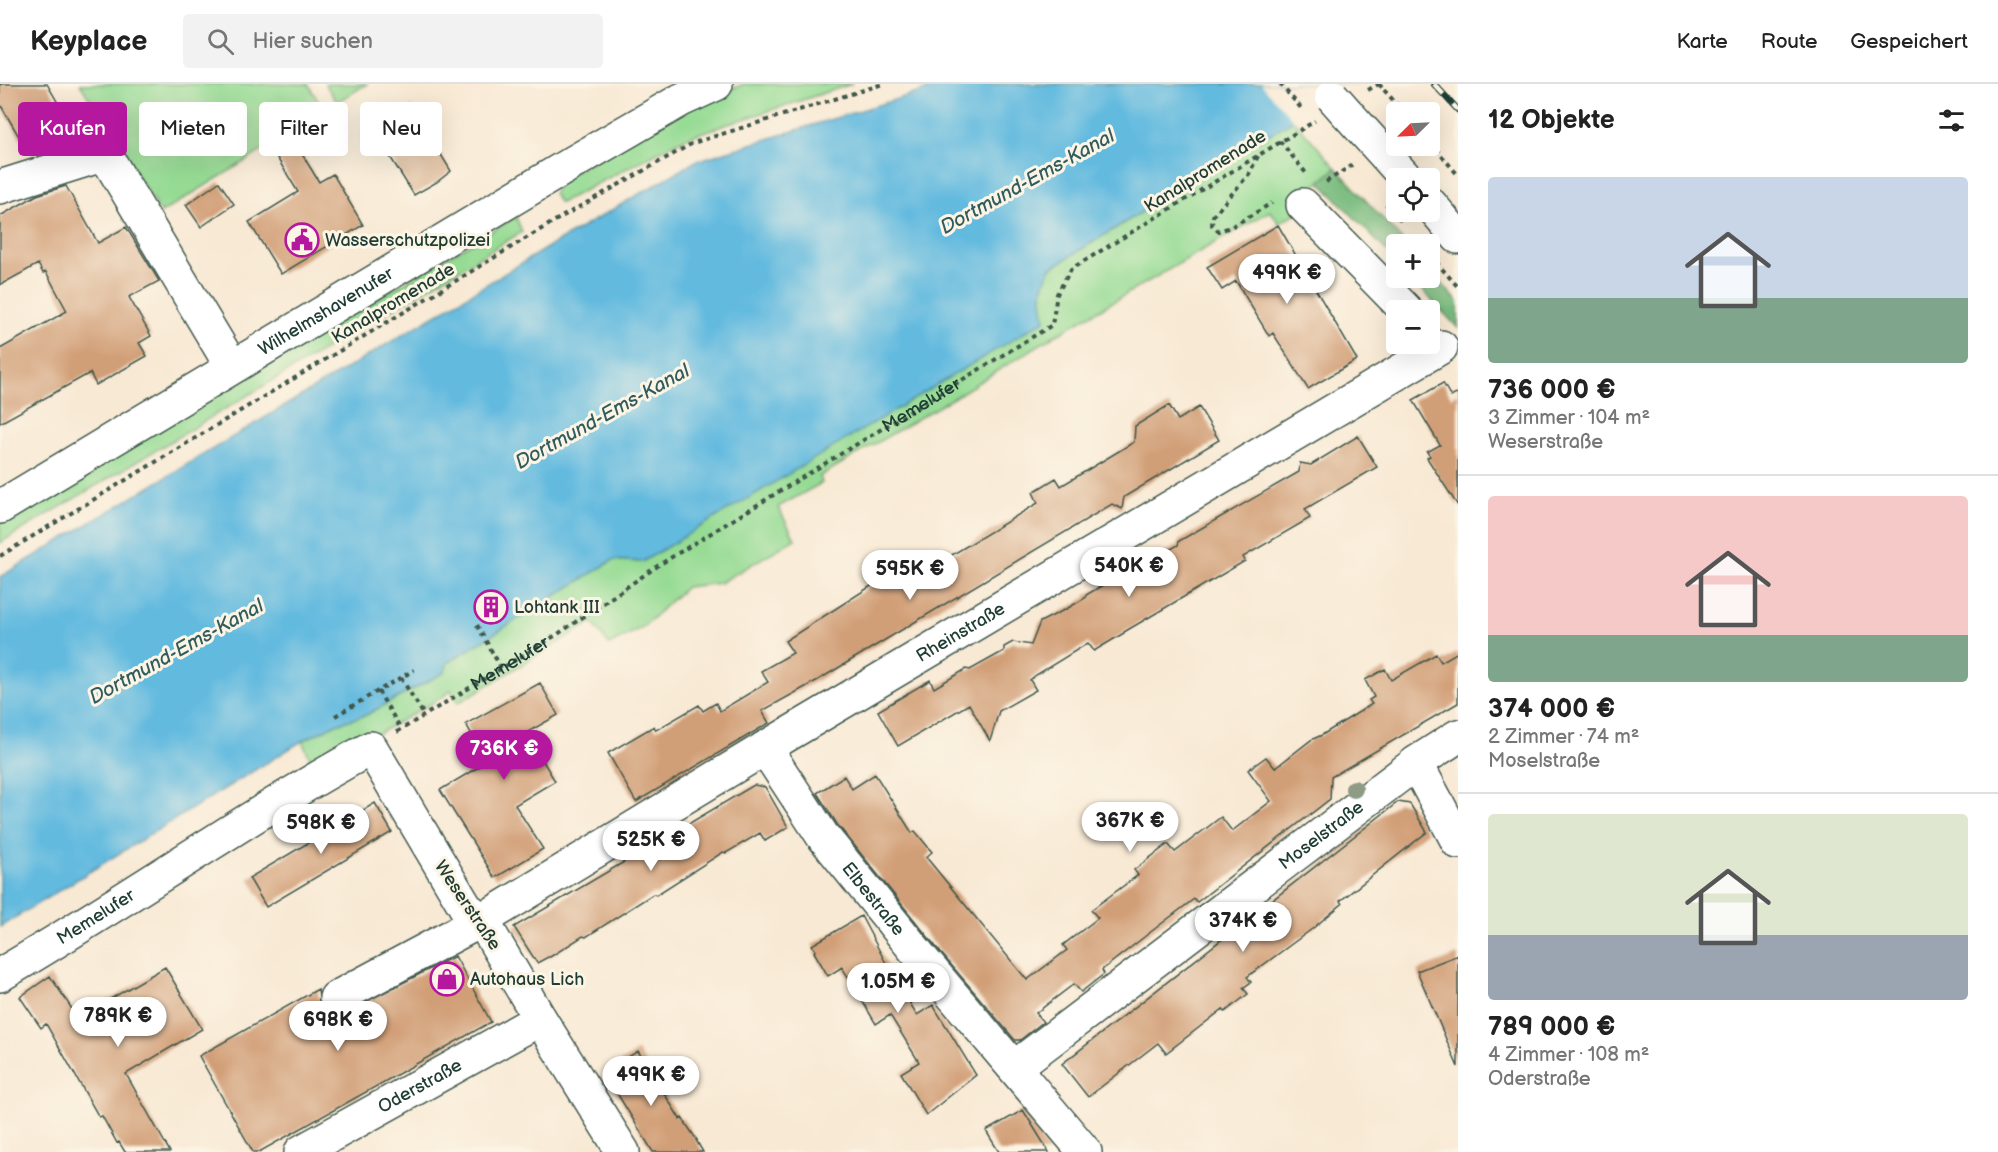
<!DOCTYPE html>
<html lang="de">
<meta charset="utf-8">
<style>
:root{--surface:#fff;--page:#f2f2f2;--text:#222;--muted:#767676;--line:#e0e0e0;--accent:#b5179e}
body{margin:0;font-family:"Balsamiq Sans",sans-serif;background:var(--page);color:var(--text);height:100vh;display:flex;flex-direction:column;font-size:22px;white-space:nowrap}
*{box-sizing:border-box;margin:0}
p{font-size:20px;color:var(--muted)}
.icon{flex:none;width:33px;height:33px;fill:none;stroke:currentColor;stroke-width:2;stroke-linecap:round;stroke-linejoin:round}
.map{position:relative;flex:1;overflow:hidden}
.panel{display:flex;flex-direction:column;background:var(--surface);width:540px}
.panel>*{flex:none}
.top-card{position:absolute;left:18px;top:18px;width:570px;height:54px;display:flex;gap:12px}
.needle{width:39px;rotate:246deg}
.tools{position:absolute;left:1386px;top:18px;display:grid;gap:12px}
.tools a{display:grid;place-items:center;width:54px;height:54px;border-radius:6px;background:var(--surface);box-shadow:0 6px 24px #0002;font-size:30px}
.price{position:absolute;translate:-50% -51px;padding:0 14px;border-radius:21px;background:#fff;color:#222;font-size:20px;line-height:39px;filter:drop-shadow(0 2px 3px #0008)}
.price::after{content:'';position:absolute;left:50%;top:36px;width:18px;height:14px;margin-left:-9px;background:inherit;clip-path:polygon(0 0,100% 0,50% 100%)}
.price.active{background:var(--accent);color:#fff}
ul{padding:0;list-style:none}
li{display:grid;align-content:center;gap:12px;height:318px;padding:0 30px}
li+li{border-top:2px solid var(--line)}
li span{display:grid;place-items:center;height:186px;border-radius:6px;color:#555}
li>.icon{margin-inline-start:auto}
span .icon{width:108px;height:108px;fill:#fffc;stroke-width:1}
li b{font-size:26px}
h2{display:flex;justify-content:space-between;align-items:center;height:72px;padding:0 30px;font-size:26px}
.pill{padding:0 21px;border-radius:6px;background:var(--surface);box-shadow:0 6px 24px #0002;font-size:21px;line-height:54px}
.pill.active{background:var(--accent);color:#fff}
header{display:flex;align-items:center;gap:36px;box-sizing:border-box;height:84px;padding:0 30px;background:var(--surface);border-bottom:2px solid var(--line)}
header strong{font-size:28px}
nav{display:flex;gap:33px;margin-inline-start:auto;font-size:21px}
.search{width:420px;height:54px;background:var(--page);display:flex;align-items:center;gap:15px;box-sizing:border-box;padding:0 21px;border-radius:6px;color:var(--muted);font-size:22px}
main{display:flex;flex:1;min-height:0}
.map>svg:first-child{display:block}
.green{fill:#96db94;stroke:#5a8c64;stroke-width:1.5}
.forest{fill:#78bb7e;stroke:#4c7c59;stroke-width:1.5}
.water{fill:#62badf;stroke:#407c8a;stroke-width:1.5}
.pier{fill:#f8e9d4}
.building{fill:#d19f77}
.lines{fill:none;stroke-linecap:round;stroke-linejoin:round}
.minor-casing{stroke:#40574c;stroke-width:36}
.major-casing{stroke:#40574c;stroke-width:36}
.path{stroke:#40574c;stroke-width:4;stroke-dasharray:4.5 4.5;stroke-linecap:butt}
.minor{stroke:#fff;stroke-width:33}
.major{stroke:#fff;stroke-width:33}
.rail-casing{stroke:#1f3d34;stroke-width:7}
.rail{stroke:#fcf5e5;stroke-width:4.5;stroke-dasharray:14;stroke-linecap:butt}
.major-bridge-casing{stroke:#40574c;stroke-width:36;stroke-linecap:butt}
.path-bridge{stroke:#40574c;stroke-width:4;stroke-dasharray:4.5 4.5;stroke-linecap:butt}
.major-bridge{stroke:#fff;stroke-width:33}
.tree{fill:#8e9c86}
.labels{text-anchor:middle;stroke-width:6;stroke-linejoin:round;paint-order:stroke}
.street-label{font-size:18px;fill:#1f3d34;stroke:#fcf5e5}
.poi-label{font-size:18px;fill:#1f3d34;stroke:#fcf5e5;text-anchor:start}
.water-label{font-size:20px;font-style:italic;fill:#305c5f;stroke:#fcf5e5}
</style>
<header>
<strong>Keyplace</strong>
<div class="search"><svg class="icon" aria-label="search" viewBox="0 0 24 24"><circle cx="10" cy="10" r="6"/><path d="M15 15l6 6"/></svg>Hier suchen</div>
<nav><a>Karte</a><a>Route</a><a>Gespeichert</a></nav>
</header>
<main>
<div class="map">
<svg width="1458" height="1068" viewBox="0 0 1458 1068">
<rect width="100%" height="100%" fill="#fcf5e5"/>
<filter id="ink" filterUnits="userSpaceOnUse"><feTurbulence type="fractalNoise" baseFrequency=".0167" numOctaves="2"/><feDisplacementMap in="SourceGraphic" scale="12" xChannelSelector="R" yChannelSelector="G"/><feConvolveMatrix kernelMatrix="1 2 1 2 8 2 1 2 1" color-interpolation-filters="sRGB"/></filter>
<filter id="wash" filterUnits="userSpaceOnUse"><feTurbulence type="fractalNoise" baseFrequency=".008" numOctaves="4" result="noise"/><feDisplacementMap in="SourceGraphic" scale="24" xChannelSelector="R" yChannelSelector="G"/><feGaussianBlur stdDeviation="1.35" result="paint"/><feColorMatrix in="noise" values="0 0 0 0 0 0 0 0 0 0 0 0 0 0 0 0 0 1.4 0 .05"/><feComposite in="paint" operator="in"/></filter>
<g filter="url(#wash)">
<rect width="100%" height="100%" fill="#f8e9d4"/>
<path class="green" d="M80,0H308L325,28L161,129Z
M325,0H367L337,18Z
M744,0H852L685,54L560,119L553,110L561,95L684,24Z
M1293,35L1336,84L1316,101L1291,117L1298,128L1279,139L1270,127L1052,253L958,311L820,392L822,399L778,423L795,455L720,499L686,503L643,543L609,561L592,538L458,619L451,606L443,613L365,657L316,687L302,657L336,640L366,631L445,588L446,579L613,476L642,478L782,392L1041,213L1044,196L1051,184Z
M516,133L522,148L0,459V439L239,295Z"/>
<path class="forest" d="M1336,84L1406,160H1396V177L1320,98Z
M1430,186L1458,218V244L1411,194H1430Z"/>
<path class="water" d="M946,0H1354L1229,74L1051,184C1039,204 1041,214 1045,236L642,478L613,476L447,579L445,588L366,631L336,640L302,657L0,843V493L550,162L696,77Z"/>
<path class="pier" d="M1261,0H1357L1295,38Z"/>
<g id="blocks">
<path class="building" d="M0,0H47L66,33L61,36L64,42L25,63L0,20Z
M412,23L451,87L437,98L414,111L374,47Z
M291,52L319,98L333,90L363,141L281,190L249,138L298,108L271,64Z
M219,98L234,120L201,143L186,121Z
M66,102L98,159L126,143L159,197L129,213L151,252L139,259L147,272L96,301L90,289L0,339V265L67,227L46,188L43,189L38,180L0,201V132L37,111Z
M1278,141L1357,276L1308,305L1273,249L1269,252L1236,197L1222,206L1207,183Z
M1443,299L1451,313L1458,309V422L1427,374L1430,372L1427,368L1440,361L1413,316Z
M1169,321L1178,336L1199,323L1219,356L1124,413L1122,425L1112,420L818,596L762,627L769,639L636,718L608,669L654,642L656,646L699,621L703,627L716,619L720,627L768,598L761,587L793,569L785,557L907,479L917,492L1038,419L1033,408L1056,394L1061,402L1134,358L1135,342Z
M1358,352L1377,383L1305,425L1310,434L1243,473L1245,477L1124,548V549L1094,567L1088,559L1036,591L1030,596L1036,606L999,627L990,657L969,620L898,662L878,627L930,596L934,604L966,585L970,586L1004,567V563L1013,558L1031,561L1040,538L1068,524L1085,514L1086,511L1120,491L1124,492L1178,461L1179,457L1299,388L1300,379L1311,381Z
M1458,568V619L1331,693L1330,715L1197,818L1194,815L1148,850L1102,886L1104,890L1081,908L1074,900L1036,929L1043,938L1020,956H1015L941,869L837,740L817,709L844,692L852,705L875,690L912,749L915,747L932,768L926,773L1027,896L1067,866L1063,861L1098,834L1091,826L1138,791L1134,786L1168,760L1175,768L1221,733L1232,747L1271,717L1248,686L1266,673L1275,684L1311,656L1322,651L1372,620L1369,616L1374,613L1365,596L1385,585L1391,596L1436,570L1441,578Z
M540,599L558,631L526,649L555,697L515,721L543,765L495,794L440,706L487,678L466,640Z
M754,701L765,703L788,743L765,757L760,749L726,769L723,768L656,811L653,810L586,853L583,852L550,873H548L537,879L514,843Z
M1398,718L1410,720L1427,748L1340,817L1342,820L1312,845L1247,893L1251,898L1243,904L1248,910L1225,928L1223,925L1166,969L1158,959L1088,1013L1062,980Z
M375,719L392,748L266,823L249,794Z
M861,832L887,881L917,931L933,921L976,991L926,1031L901,989L919,978L890,931L876,940L842,883L828,892L814,868L816,867L812,861Z
M1458,871V983L1417,887Z
M455,872L491,938L259,1068H253L199,972L318,905L320,923L334,934Z
M165,883L202,945L126,990L170,1068H125L119,1058L117,1059L102,1032L99,1033L46,940L41,944L20,913L50,892L78,934Z
M638,967L680,1035L682,1034L697,1056H696L703,1068H653L604,988Z
M1023,1026L1049,1068H999L986,1047Z"/>
</g>
</g>
<g filter="url(#ink)">
<use href="#blocks" fill-opacity="0" stroke="#40574c" stroke-width="1.5"/>
<g class="lines">
<defs>
<g id="minor">
<path d="M0,103L105,70L232,283"/>
<path d="M1303,121L1406,226"/>
<path id="s2" d="M0,423L569,81L681,16L716,0"/>
<path id="s3" d="M765,664L822,751L927,881L1085,1068"/>
<path d="M1416,679L1458,758"/>
<path id="s4" d="M0,891C125,818 243,734 371,664L466,824L482,836L540,935L623,1068"/>
<path id="s5" d="M336,914L482,836L765,664L1441,263"/>
<path id="s6" d="M1015,983L1416,679L1458,652"/>
<path id="s7" d="M301,1068L540,935"/>
</g>
<path id="major" d="M1347,29L1406,94
M1430,120L1458,153"/>
</defs>
<use href="#minor" class="minor-casing"/>
<use href="#major" class="major-casing"/>
<g class="path">
<path d="M1368,6L1379,0"/>
<path d="M1384,6L1404,28"/>
<path d="M1280,57L1306,89"/>
<path d="M1430,58L1458,91"/>
<path d="M1258,72L1249,90L1213,132L1212,141L1218,147L1231,143L1272,119"/>
<path d="M1326,98L1352,81"/>
<path d="M1386,120L1403,139"/>
<path d="M1436,178L1458,203"/>
<path d="M0,472L563,132L693,59L883,0"/>
<path d="M477,541L501,584"/>
<path d="M401,594L424,631"/>
<path d="M378,607L401,645"/>
<path d="M335,632L414,586"/>
<path id="s1" d="M397,648L558,550L662,479L1052,241L1057,210L1071,185L1315,37"/>
</g>
<use href="#minor" class="minor"/>
<use href="#major" class="major"/>
<defs>
<path id="rail" d="M1434,0L1458,26"/>
</defs>
<use href="#rail" class="rail-casing"/>
<use href="#rail" class="rail"/>
<defs>
<path id="major-bridge" d="M1332,12L1347,29"/>
</defs>
<use href="#major-bridge" class="major-bridge-casing"/>
<path class="path-bridge" d="M1280,0L1301,24
M1379,0L1384,6"/>
<use href="#major-bridge" class="major-bridge"/>
</g>
<circle class="tree" cx="1354" cy="705" r="9"/>
</g>
<defs>
<symbol id="civic-ring" viewBox="-11 -11 22 22"><circle r="9.5" fill="#fcf5e5" stroke="#b5179e" stroke-width="1.5"/><path d="M-.6-6.5H3V-4.5H.6V-3L4-1V1h2V6H-6V1h2V-1L-.6-3ZM-1.2 2.5V6h2.4V2.5Z" fill="#b5179e"/></symbol>
<symbol id="building-ring" viewBox="-11 -11 22 22"><circle r="9.5" fill="#fcf5e5" stroke="#b5179e" stroke-width="1.5"/><path d="M-4-6H4V6H1V3H-1V6H-4ZM-2.5-4.3h1.7v1.8h-1.7ZM.8-4.3h1.7v1.8H.8ZM-2.5-1h1.7V.8h-1.7ZM.8-1h1.7V.8H.8Z" fill="#b5179e"/></symbol>
<symbol id="shop-ring" viewBox="-11 -11 22 22"><circle r="9.5" fill="#fcf5e5" stroke="#b5179e" stroke-width="1.5"/><path d="M-5-2.5h2.3a2.7 3.5 0 0 1 5.4 0H5L5.5 6h-11ZM-1.5-2.5h3a1.5 2.3 0 0 0-3 0Z" fill="#b5179e"/></symbol>
</defs>
<g fill-rule="evenodd">
<use href="#civic-ring" x="283" y="137" width="38" height="38"/>
<use href="#building-ring" x="472" y="504" width="38" height="38"/>
<use href="#shop-ring" x="428" y="876" width="38" height="38"/>
</g>
<g class="labels">
<g class="street-label">
<text transform="translate(1205 87) rotate(-32)" y="6">Kanalpromenade</text>
<text transform="translate(393 219) rotate(-31)" y="6">Kanalpromenade</text>
<text dy="6" stroke="none"><textPath href="#s2" startOffset="380">Wilhelmshavenufer</textPath></text>
<text dy="6" stroke="none"><textPath href="#s1" startOffset="618">Memelufer</textPath></text>
<text dy="6" stroke="none"><textPath href="#s5" startOffset="724">Rheinstraße</textPath></text>
<text dy="6" stroke="none"><textPath href="#s1" startOffset="132">Memelufer</textPath></text>
<text dy="6" stroke="none"><textPath href="#s6" startOffset="384">Moselstraße</textPath></text>
<text dy="6" stroke="none"><textPath href="#s3" startOffset="186">Elbestraße</textPath></text>
<text transform="translate(468 821) rotate(56)" y="6">Weserstraße</text>
<text dy="6" stroke="none"><textPath href="#s4" startOffset="112">Memelufer</textPath></text>
<text dy="6" stroke="none"><textPath href="#s7" startOffset="136">Oderstraße</textPath></text>
</g>
<g class="poi-label">
<text x="325" y="162">Wasserschutzpolizei</text>
<text x="514" y="529">Lohtank III</text>
<text x="470" y="901">Autohaus Lich</text>
</g>
<g class="water-label">
<text transform="translate(1027 97) rotate(-29)" y="7">Dortmund-Ems-Kanal</text>
<text transform="translate(602 332) rotate(-29)" y="7">Dortmund-Ems-Kanal</text>
<text transform="translate(176 567) rotate(-29)" y="7">Dortmund-Ems-Kanal</text>
</g>
</g>
</svg>
<div class="tools">
<a><svg class="needle" viewBox="-14 -14 28 28"><path d="M0-13l5 13h-10z" fill="#e53935"/><path d="M0 13l5-13h-10z" fill="#767676"/></svg></a>
<a><svg class="icon" aria-label="locate" viewBox="0 0 24 24"><circle cx="12" cy="12" r="6"/><path d="M12 2v4M12 18v4M2 12h4M18 12h4"/></svg></a>
<a>+</a>
<a>−</a>
</div>
<b class="price" style="left:1287px;top:221px">499K €</b>
<b class="price" style="left:1129px;top:514px">540K €</b>
<b class="price" style="left:910px;top:517px">595K €</b>
<b class="price active" style="left:504px;top:697px">736K €</b>
<b class="price" style="left:1130px;top:769px">367K €</b>
<b class="price" style="left:321px;top:771px">598K €</b>
<b class="price" style="left:651px;top:788px">525K €</b>
<b class="price" style="left:1243px;top:869px">374K €</b>
<b class="price" style="left:898px;top:930px">1.05M €</b>
<b class="price" style="left:118px;top:964px">789K €</b>
<b class="price" style="left:338px;top:968px">698K €</b>
<b class="price" style="left:651px;top:1023px">499K €</b>
<div class="top-card">
<a class="pill active">Kaufen</a>
<a class="pill">Mieten</a>
<a class="pill">Filter</a>
<a class="pill">Neu</a>
</div>
</div>
<section class="panel">
<h2>12 Objekte<svg class="icon" aria-label="filters" viewBox="0 0 24 24"><path d="M4 7h16M4 17h16"/><circle cx="9" cy="7" r="2"/><circle cx="15" cy="17" r="2"/></svg></h2>
<ul>
<li><span style="background:linear-gradient(#c9d6e8 65%,#7fa58c 0)"><svg class="icon" aria-label="home" viewBox="0 0 24 24"><path d="M3 11l9-7 9 7M6 9v11h12V9"/></svg></span><div><b>736 000 €</b><p>3 Zimmer · 104 m²</p><p>Weserstraße</p></div></li>
<li><span style="background:linear-gradient(#f6c9c9 75%,#7fa58c 0)"><svg class="icon" aria-label="home" viewBox="0 0 24 24"><path d="M3 11l9-7 9 7M6 9v11h12V9"/></svg></span><div><b>374 000 €</b><p>2 Zimmer · 74 m²</p><p>Moselstraße</p></div></li>
<li><span style="background:linear-gradient(#dfe7d0 65%,#9aa5b1 0)"><svg class="icon" aria-label="home" viewBox="0 0 24 24"><path d="M3 11l9-7 9 7M6 9v11h12V9"/></svg></span><div><b>789 000 €</b><p>4 Zimmer · 108 m²</p><p>Oderstraße</p></div></li>
</ul>
</section>
</main>
